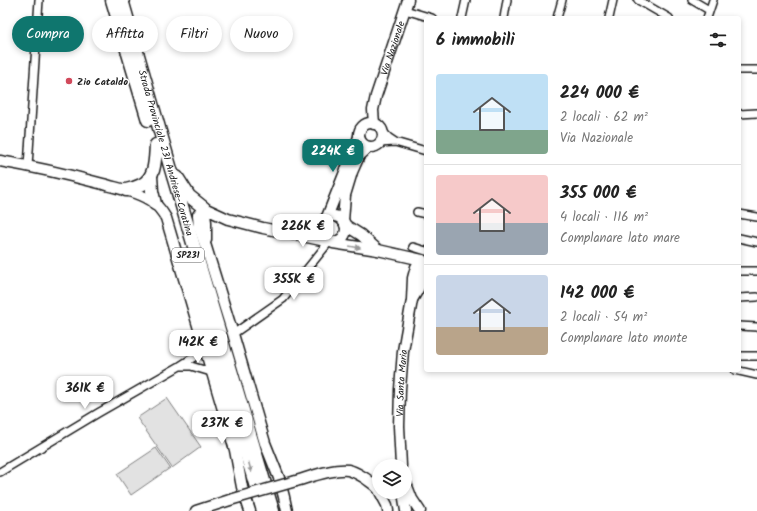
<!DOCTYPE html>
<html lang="it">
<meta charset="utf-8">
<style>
:root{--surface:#fff;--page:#f2f2f2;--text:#222;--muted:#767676;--line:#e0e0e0;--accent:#0f766e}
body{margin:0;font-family:Kalam,sans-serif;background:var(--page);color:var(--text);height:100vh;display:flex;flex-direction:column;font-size:15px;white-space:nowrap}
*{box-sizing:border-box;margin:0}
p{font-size:13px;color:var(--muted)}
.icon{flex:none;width:22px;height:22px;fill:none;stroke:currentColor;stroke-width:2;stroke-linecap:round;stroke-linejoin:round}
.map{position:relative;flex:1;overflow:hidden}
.drawer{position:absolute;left:424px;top:16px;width:317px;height:356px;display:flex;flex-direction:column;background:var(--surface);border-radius:4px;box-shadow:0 2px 6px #0003}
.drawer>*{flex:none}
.top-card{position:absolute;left:12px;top:16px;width:352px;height:36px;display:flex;gap:8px}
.tools{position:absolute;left:372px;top:459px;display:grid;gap:8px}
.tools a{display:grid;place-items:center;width:40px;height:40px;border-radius:50%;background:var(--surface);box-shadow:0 2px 6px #0003;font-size:20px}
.price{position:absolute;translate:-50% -34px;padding:0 9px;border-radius:8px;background:#fff;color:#222;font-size:13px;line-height:26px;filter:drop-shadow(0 1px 2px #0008)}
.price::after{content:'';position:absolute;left:50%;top:24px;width:12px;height:9px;margin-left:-6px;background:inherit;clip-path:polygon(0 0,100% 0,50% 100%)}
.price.current{background:var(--accent);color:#fff}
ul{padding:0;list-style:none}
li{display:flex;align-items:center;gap:12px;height:100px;padding:0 12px}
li+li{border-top:1px solid var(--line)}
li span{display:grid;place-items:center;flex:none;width:112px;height:80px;border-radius:4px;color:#555}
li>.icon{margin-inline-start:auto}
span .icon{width:48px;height:48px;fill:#fffc;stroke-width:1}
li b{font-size:17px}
h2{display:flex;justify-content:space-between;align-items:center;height:48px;padding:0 12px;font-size:17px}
.chip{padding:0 14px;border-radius:18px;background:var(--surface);box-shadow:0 2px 6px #0003;font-size:14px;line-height:36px}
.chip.current{background:var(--accent);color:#fff}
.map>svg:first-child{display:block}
.green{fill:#e2e2e2;stroke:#7f7f7f}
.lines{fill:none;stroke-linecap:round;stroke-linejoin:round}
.street-casing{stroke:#1c1c1c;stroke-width:10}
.secondary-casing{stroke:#1c1c1c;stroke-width:13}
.highway-casing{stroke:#1c1c1c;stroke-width:15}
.street{stroke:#fff;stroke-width:7}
.secondary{stroke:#fff;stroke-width:10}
.highway{stroke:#fff;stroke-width:12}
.secondary-bridge-casing{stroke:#1c1c1c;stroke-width:13;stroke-linecap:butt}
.secondary-bridge{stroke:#fff;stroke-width:10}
.oneway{fill:#999}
.poi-dot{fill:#d1495b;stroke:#fff;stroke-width:1.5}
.labels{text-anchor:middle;stroke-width:3;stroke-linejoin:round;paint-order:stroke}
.shield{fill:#fff;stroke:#606060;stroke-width:1}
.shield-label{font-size:9px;font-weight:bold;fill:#1c1c1c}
.street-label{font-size:10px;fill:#1c1c1c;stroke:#fff}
.poi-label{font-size:10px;font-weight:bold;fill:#1c1c1c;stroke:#fff;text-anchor:start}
</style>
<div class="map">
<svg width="757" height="511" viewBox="0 0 757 511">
<rect width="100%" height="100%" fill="#fff"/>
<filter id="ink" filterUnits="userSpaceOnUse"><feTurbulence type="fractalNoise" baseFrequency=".025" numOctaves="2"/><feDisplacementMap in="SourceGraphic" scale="8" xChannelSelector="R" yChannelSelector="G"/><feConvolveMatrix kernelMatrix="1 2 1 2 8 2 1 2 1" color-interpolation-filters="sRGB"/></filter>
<g filter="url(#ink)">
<path class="green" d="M167,398L201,447L172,468L137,418Z
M156,448L170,468L131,495L117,474Z"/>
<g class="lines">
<defs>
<path id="street" d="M638,0L669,18
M692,0L709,10
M405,10L432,18
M462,18L466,0
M504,18L507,0
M557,18L562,0
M609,18L613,0
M707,18L713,0
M739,70H757
M739,114L757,113
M382,131L389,138L395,142
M379,143L395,142L426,151
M28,166L39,0
M417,212L426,214
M739,214L757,217
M739,238L757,242
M413,247L426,251
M739,271H757
M739,298L757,297
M739,326L757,327
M233,334L283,299L329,242
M739,356H757
M181,366H191L211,372
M735,370L757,375
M0,472L98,413L180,366L205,350"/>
<g id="secondary">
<circle cx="371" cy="135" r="12"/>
<path id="s1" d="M374,124L373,110L376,96L408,0"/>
<path d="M0,161C35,167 69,175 103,184C120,189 140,192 154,203C159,207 163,213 166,218L235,450L242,487L250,511"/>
<path d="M204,208L198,215L199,227L206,247L233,334L265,443L279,478L284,497L287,511"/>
<path d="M204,208L228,219L263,228L326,241"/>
<path d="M204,208L206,222V240"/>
<circle cx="333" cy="229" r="13"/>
<path d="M327,217L359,137"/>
<path d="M343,221L345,195L352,172L359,156L369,147"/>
<path d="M345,225L361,235L378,250"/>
<path d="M290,231L303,229L321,222"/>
<path d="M333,243L378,250L422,260"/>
<path d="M413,298C421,285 426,276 422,260"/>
<path id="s2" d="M401,466L399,426L400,389L403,351L412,300L413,278L416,267L422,260"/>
<path d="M296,481C310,477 334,468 348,470C354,471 360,475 365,478C370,482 376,485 379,490"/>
<path d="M405,481L412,499L420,511"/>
<path d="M380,492L387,505L388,511"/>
<path d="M403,492L406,511"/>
<path d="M196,511L230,500"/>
</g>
<g id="highway">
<path d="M112,0L148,120"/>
<path id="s3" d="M122,0L170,166L273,511"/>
<path d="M151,176L152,191L155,204"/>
<path d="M177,177L189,196L204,208"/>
<path d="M126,190C131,189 137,187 141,185C156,178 155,159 156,145"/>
<path d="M189,260L263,511"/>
</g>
</defs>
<use href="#street" class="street-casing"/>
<use href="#secondary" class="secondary-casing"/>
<use href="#highway" class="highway-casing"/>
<use href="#street" class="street"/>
<use href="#secondary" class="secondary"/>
<use href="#highway" class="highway"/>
<defs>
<path id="secondary-bridge" d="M230,500L296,481"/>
</defs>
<use href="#secondary-bridge" class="secondary-bridge-casing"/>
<use href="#secondary-bridge" class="secondary-bridge"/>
</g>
<defs><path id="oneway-solid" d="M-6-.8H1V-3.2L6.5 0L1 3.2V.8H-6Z"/></defs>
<g class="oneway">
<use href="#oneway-solid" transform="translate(355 247) rotate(10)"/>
<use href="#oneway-solid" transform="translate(250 467) rotate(74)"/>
</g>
</g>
<circle class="poi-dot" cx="69" cy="81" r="4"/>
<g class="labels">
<rect class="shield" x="172" y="248" width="32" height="14" rx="3"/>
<g class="shield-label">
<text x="188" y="258">SP231</text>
</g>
<g class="street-label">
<text dy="4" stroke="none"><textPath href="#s1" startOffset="79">Via Nazionale</textPath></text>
<text dy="4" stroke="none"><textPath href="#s3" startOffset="159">Strada Provinciale 231 Andriese-Coratina</textPath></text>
<text dy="4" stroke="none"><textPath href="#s2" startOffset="83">Via Santa Maria</textPath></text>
</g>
<g class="poi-label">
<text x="77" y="85">Zio Cataldo</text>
</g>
</g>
</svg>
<div class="tools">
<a><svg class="icon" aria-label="layers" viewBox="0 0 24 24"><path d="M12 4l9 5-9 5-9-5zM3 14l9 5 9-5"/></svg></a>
</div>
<b class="price current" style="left:333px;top:173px">224K €</b>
<b class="price" style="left:303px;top:248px">226K €</b>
<b class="price" style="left:294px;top:301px">355K €</b>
<b class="price" style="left:198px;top:364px">142K €</b>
<b class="price" style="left:85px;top:410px">361K €</b>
<b class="price" style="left:222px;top:445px">237K €</b>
<div class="top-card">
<a class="chip current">Compra</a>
<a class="chip">Affitta</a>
<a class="chip">Filtri</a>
<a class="chip">Nuovo</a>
</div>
<section class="drawer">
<h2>6 immobili<svg class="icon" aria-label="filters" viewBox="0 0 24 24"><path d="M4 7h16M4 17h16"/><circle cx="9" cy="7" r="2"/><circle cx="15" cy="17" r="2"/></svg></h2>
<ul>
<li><span style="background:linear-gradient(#bfe0f5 70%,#7fa58c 0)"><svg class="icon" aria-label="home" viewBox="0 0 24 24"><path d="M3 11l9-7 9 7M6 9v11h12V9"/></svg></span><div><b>224 000 €</b><p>2 locali · 62 m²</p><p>Via Nazionale</p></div></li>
<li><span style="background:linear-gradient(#f6c9c9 60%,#9aa5b1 0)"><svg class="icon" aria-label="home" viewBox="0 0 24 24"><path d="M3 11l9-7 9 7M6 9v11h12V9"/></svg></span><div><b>355 000 €</b><p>4 locali · 116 m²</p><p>Complanare lato mare</p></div></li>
<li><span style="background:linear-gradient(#c9d6e8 65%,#b9a48a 0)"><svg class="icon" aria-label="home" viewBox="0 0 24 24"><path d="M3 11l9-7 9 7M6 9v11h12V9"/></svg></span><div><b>142 000 €</b><p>2 locali · 54 m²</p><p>Complanare lato monte</p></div></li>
</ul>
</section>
</div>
